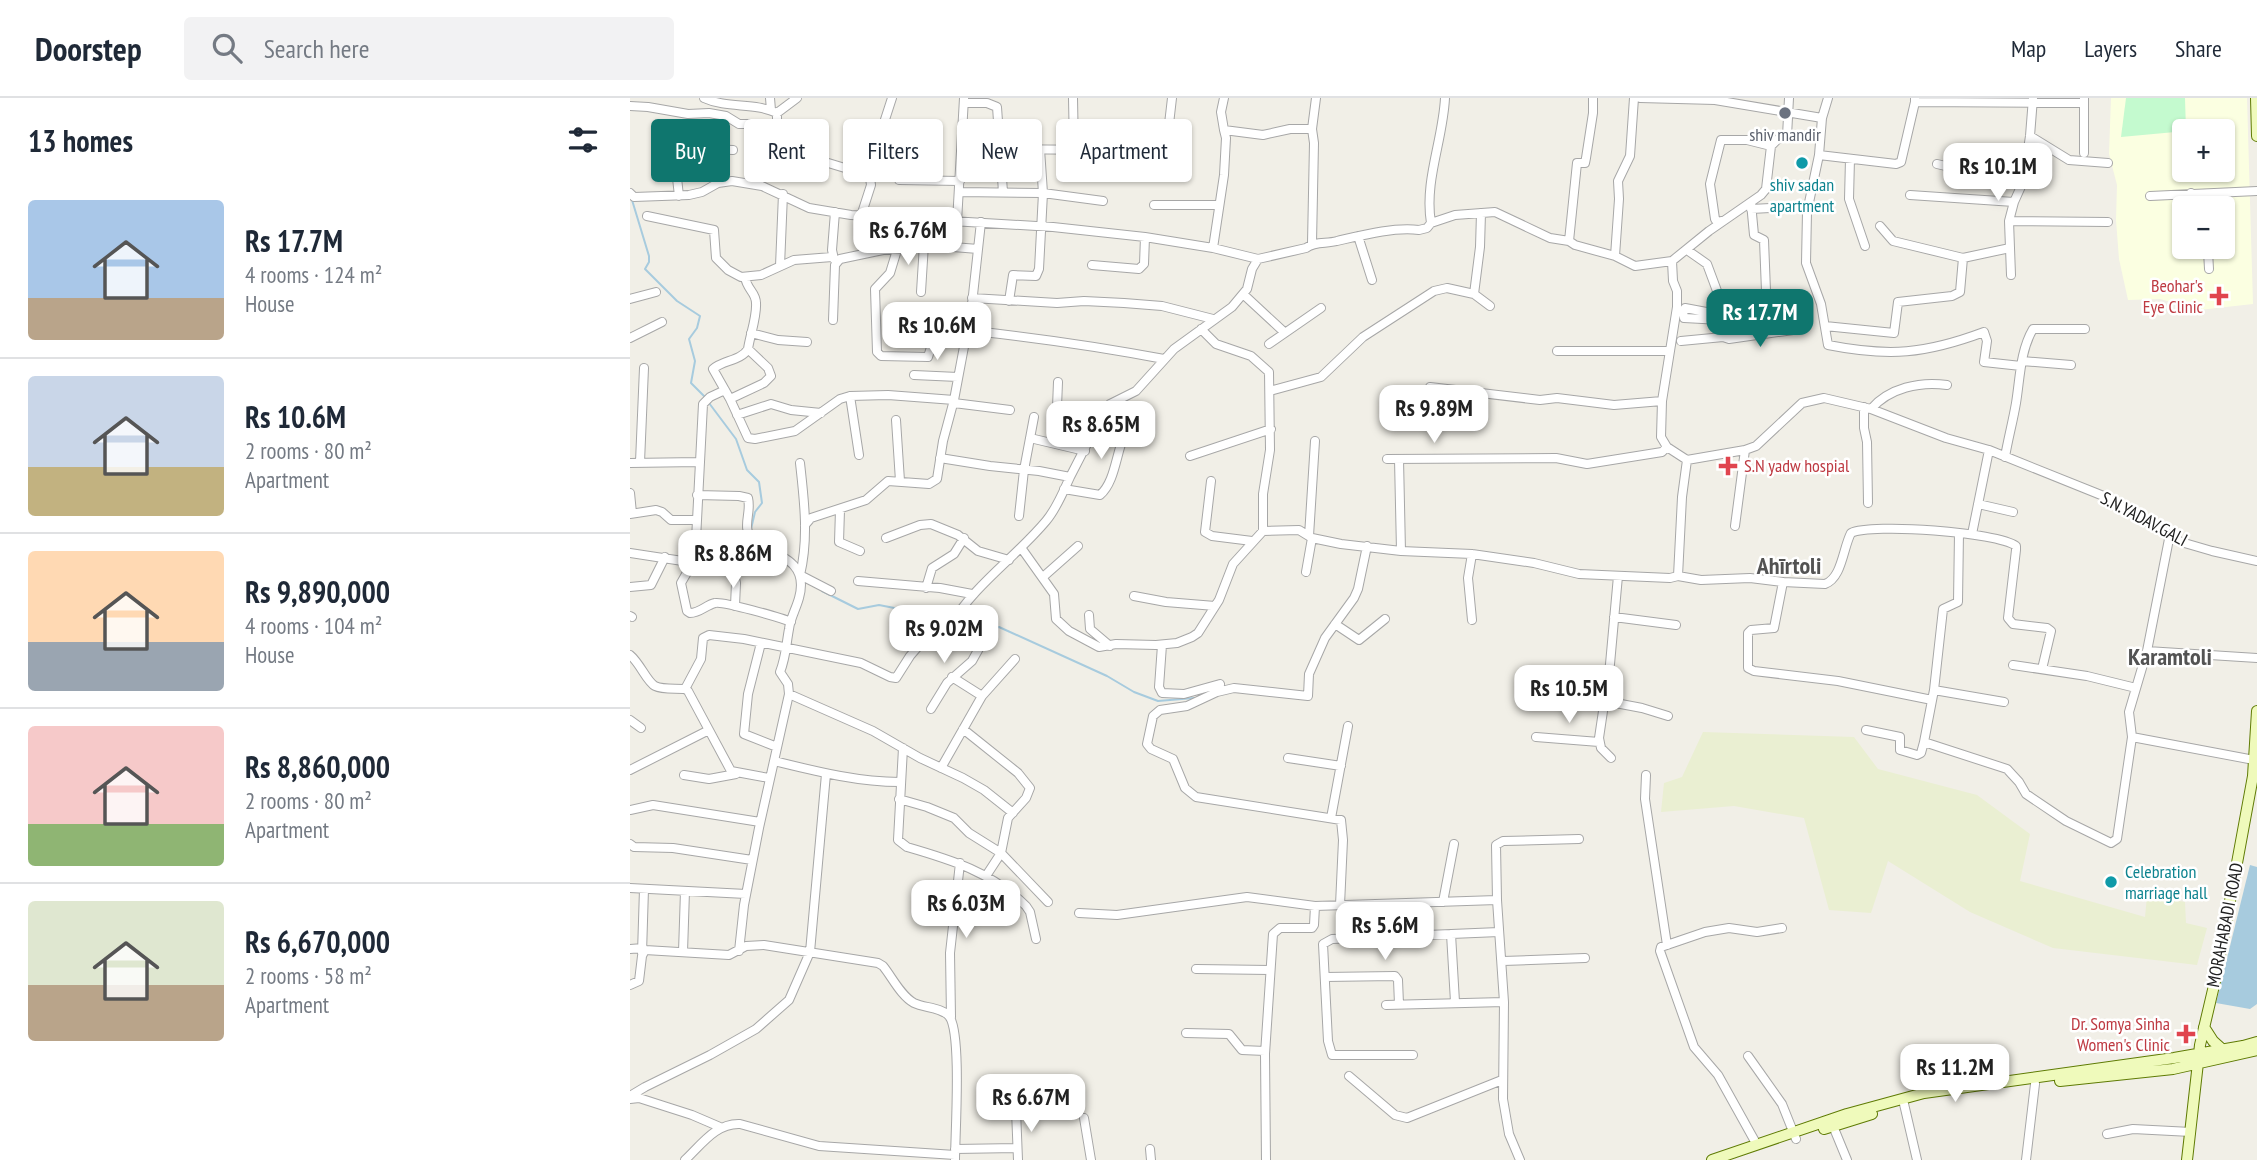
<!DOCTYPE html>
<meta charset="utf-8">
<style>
:root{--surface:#fff;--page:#f2f2f3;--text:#1f2937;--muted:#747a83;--line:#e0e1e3;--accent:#0f766e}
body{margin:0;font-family:"PT Sans Narrow",sans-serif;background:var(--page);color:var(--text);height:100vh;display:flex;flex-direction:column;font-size:26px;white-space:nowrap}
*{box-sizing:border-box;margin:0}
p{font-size:23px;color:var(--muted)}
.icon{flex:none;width:38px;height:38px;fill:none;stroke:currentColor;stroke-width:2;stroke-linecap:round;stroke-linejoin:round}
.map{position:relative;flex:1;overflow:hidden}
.details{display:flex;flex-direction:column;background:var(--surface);width:630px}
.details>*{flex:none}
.guide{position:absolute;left:21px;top:21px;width:665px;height:63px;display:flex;gap:14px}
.fabs{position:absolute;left:1542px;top:21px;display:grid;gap:14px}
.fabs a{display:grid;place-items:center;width:63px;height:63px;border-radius:7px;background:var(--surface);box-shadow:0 2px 5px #0004;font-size:35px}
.price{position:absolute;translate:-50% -60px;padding:0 16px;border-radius:14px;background:#fff;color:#222;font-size:23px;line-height:46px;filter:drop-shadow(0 2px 4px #0008)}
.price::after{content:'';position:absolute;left:50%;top:42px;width:21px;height:16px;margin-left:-10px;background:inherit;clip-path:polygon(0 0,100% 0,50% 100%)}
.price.current{background:var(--accent);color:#fff}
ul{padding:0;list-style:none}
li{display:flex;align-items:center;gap:21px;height:175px;padding:0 28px}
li+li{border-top:2px solid var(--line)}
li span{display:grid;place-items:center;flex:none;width:196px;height:140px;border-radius:7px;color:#555}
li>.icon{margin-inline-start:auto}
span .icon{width:84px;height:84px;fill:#fffc;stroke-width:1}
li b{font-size:30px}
h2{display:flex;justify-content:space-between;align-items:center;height:84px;padding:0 28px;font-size:30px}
.pill{padding:0 24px;border-radius:7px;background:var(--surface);box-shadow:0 2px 5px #0004;font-size:24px;line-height:63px}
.pill.current{background:var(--accent);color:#fff}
header{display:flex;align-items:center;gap:42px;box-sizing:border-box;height:98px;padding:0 35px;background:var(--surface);border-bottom:2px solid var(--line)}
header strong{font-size:33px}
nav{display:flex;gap:38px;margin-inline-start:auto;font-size:24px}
.search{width:490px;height:63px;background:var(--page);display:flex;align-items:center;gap:18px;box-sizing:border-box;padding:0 24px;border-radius:7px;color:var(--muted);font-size:26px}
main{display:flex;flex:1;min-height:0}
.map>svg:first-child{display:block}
.education{fill:#fbffe1;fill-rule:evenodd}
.farmland{fill:#eaefd2}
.park{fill:#c4facf}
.water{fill:#a7cbde}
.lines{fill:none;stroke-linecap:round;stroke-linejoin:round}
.stream{stroke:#a7cbde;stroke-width:2}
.minor-casing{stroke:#a7a7a7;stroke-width:10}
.secondary-casing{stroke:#5f7b04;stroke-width:12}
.minor{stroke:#fff;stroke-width:8}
.secondary{stroke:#effabb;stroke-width:10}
.worship-dot{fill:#6b7280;stroke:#fff;stroke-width:2.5}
.culture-dot{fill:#0f9aa8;stroke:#fff;stroke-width:2.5}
.health-dot{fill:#e0444e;stroke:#fff;stroke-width:2.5}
.labels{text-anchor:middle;stroke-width:5;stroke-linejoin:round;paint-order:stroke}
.worship-label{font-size:18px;fill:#5b616d;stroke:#fff}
.culture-label{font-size:18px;fill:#0d838f;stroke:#fff}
.health-label{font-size:18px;fill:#be3a42;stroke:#fff;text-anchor:end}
.street-label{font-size:18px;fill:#202020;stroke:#fff}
.district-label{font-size:24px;font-weight:bold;fill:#535353;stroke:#fff}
</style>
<header>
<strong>Doorstep</strong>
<div class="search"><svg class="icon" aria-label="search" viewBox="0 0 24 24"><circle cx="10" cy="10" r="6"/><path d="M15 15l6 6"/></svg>Search here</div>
<nav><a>Map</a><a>Layers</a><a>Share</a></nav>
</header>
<main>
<section class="details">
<h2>13 homes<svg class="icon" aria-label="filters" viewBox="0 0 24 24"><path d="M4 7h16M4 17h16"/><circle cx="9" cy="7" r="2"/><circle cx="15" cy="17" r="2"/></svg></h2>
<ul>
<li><span style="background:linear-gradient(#a9c7e8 70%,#b9a48a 0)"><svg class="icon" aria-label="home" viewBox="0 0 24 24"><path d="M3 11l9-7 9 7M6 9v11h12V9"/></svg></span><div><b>Rs 17.7M</b><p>4 rooms · 124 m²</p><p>House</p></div></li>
<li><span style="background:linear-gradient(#c9d6e8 65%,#c2b280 0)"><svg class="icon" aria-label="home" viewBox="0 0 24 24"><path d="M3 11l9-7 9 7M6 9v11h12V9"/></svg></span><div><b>Rs 10.6M</b><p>2 rooms · 80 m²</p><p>Apartment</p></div></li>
<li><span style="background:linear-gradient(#ffd9b3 65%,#9aa5b1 0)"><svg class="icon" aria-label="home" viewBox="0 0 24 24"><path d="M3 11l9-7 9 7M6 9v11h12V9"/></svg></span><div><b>Rs 9,890,000</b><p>4 rooms · 104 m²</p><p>House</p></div></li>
<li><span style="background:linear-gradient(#f6c9c9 70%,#8fb573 0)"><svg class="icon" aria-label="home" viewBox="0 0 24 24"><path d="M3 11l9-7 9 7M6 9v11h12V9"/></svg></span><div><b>Rs 8,860,000</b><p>2 rooms · 80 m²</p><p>Apartment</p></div></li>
<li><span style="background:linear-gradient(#dfe7d0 60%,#b9a48a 0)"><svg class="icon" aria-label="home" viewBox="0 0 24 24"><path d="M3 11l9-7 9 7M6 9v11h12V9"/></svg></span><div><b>Rs 6,670,000</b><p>2 rooms · 58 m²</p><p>Apartment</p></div></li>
</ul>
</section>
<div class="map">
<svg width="1627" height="1062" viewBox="0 0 1627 1062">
<rect width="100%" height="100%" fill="#f1efe7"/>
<path class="education" d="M1481,0H1617L1623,206L1569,212L1530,201L1498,202L1489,161L1486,122L1487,87L1479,56ZM1554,33H1592V72H1554ZM1554,110H1592V149H1554Z"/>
<path class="farmland" d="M1073,634L1224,639L1248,671L1347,697L1400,736L1390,783L1515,819L1517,798L1555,804L1556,825L1577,830L1567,867L1423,850L1340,814L1258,763L1241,815L1199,812L1174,720L1104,708L1031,714L1034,685L1052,679Z"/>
<path class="park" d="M1496,0H1555L1556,33L1491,39Z"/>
<path class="water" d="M1620,767L1627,769V906L1620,911L1586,905Z"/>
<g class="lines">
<path class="stream" d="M2,102L19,158V164L15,171L47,203L70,218L67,230L59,241L65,263L61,285L76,300
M79,305L106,341L117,372L129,384L132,405L125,414L121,431
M122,436L125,439L144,450
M158,458L167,466
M192,493L228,511L249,507L321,521
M326,522L339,531
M344,533L369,529L477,578L504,594L528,603L564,600"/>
<defs>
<path id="minor" d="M74,0C98,11 124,4 147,15
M140,0L141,12
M443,0L444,52
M594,0L591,14L594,32L633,37L660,31H682L686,0
M1010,0L1085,2L1192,20
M1198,0L1192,20L1189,57L1266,66L1271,64L1285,4
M1285,0V4L1454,5
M1454,0V55
M334,5H357L367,9L373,94
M0,8L18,9L58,16L79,15L96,18L109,26H147
M508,26H539L542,0
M682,31L684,45L682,145
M1400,38L1439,62L1478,65
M371,51L479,52
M172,57L228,74L240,80L241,87L231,118
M1189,57L1177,114L1176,165L1191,206L1198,247C1259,259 1295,256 1354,234L1357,243L1354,264L1391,268
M1220,61L1219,101L1235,148
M1307,66L1328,71L1394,72
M237,77L262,0
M269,82L330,83
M127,87L136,56L147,33V15L167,0
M329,94L413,95L473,103
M0,95L4,99L59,97L72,94L88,85L102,83L132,88L179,110L221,117L423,129L515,139L583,150L628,161L676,150C685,143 696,146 707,143C733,137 763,129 789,132L797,130L801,125L825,117L865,114L920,140L939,143L947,65H955L956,60L963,15V0
M1561,95L1562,110
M1280,97L1384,104
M49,98L46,71L48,48L55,45L80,51L103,52
M1520,98L1627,93
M1121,105L1124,137L1134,142L1136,193
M524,107H588
M1121,111L1178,108
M851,115L850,149L844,196L860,208
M17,118L84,132L86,160L98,172L111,179L131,177L164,162L202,159
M1092,123L1087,124L1085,121L1080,86L1091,42H1117L1141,48
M1379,123L1478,124
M327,124L334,0
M801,125C794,83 813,42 815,0
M1250,128L1263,143L1333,160L1380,150
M728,138L742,182
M939,143L945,147L985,158L989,101L988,83L1000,58L1004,0
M1565,149V154L1591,152
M583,150L594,77L596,40L594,32
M267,152L260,175L245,191L247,254L251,258L298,259L307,230C319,226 331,232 344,233C408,240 471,249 534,261
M1578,153L1579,171
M985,158L1005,168L1042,163L1079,133L1131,97L1136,91L1141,48L1148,41L1157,38L1159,0
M204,161L202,152L205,114
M462,167L509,171L514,166L515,139
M150,168L153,96
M1381,177L1379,123L1384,104L1393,84L1400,38L1403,0
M115,179C117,192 126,194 126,205C127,219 120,237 118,251C111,263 93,262 83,271L100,301L118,340L125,341L165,333L210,301L220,298L258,297L324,302
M291,194L294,146
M613,196L654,234
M342,200L427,205L454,203L494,205L532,208L583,221
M0,201L26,194
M379,203L383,177L406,178L409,171L413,95L410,51
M1055,210L1087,216L1091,222L1054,220L1053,213Z
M203,222L205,167L210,161L253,152L277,151L286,146L348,151
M1195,228L1264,235L1268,204L1322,198L1330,194L1333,160
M571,231L586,246L621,258L639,274L640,352L633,396V433L669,432L682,440L711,446L771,453L842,456L904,465L949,476L1040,480L1048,478L1052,399L1057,362
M121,235L148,242L177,244
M1093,239L1099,241L1170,231
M0,240L32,224
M1051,243L1093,239L1090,201L1077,166L1057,152
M639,246L691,210
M927,253H1039
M1392,263L1441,267
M284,277L328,279
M428,284L427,309L469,321
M800,289L910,302L927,300L984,307L1032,303L1047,209V193L1043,183L1042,163
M640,293L691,279L733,239L804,193L817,190L844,196
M220,298L229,357
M100,301L134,285L141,278L138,270L118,251
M324,305L380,312
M1234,309V330L1237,344L1238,405
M1241,311C1259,290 1290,283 1317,287
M107,317L141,306L161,312L191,315
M266,322L270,383
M400,340L455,353
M1037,349L1057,362L1115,352L1126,348L1172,305L1194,300L1241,311L1316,340L1359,352L1476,399L1551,444L1582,453L1627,463
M560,358L641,331
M1375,359C1378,341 1383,323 1386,305C1390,281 1390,253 1403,231H1455
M310,360L360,368L409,373L440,379L475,311L480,306L506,293L544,251L602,209L617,191L622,171L628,161
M757,361L926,360L957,366L1032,354L1037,349L1031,339L1032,303
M769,361L771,453
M10,364L14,270
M0,365L69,364
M170,365C174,401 179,440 170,477L201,493
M581,383L575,434L582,438L622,443
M434,391L470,397C485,384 486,356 494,338L484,326L480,306
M0,395L2,415
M67,397L109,398L118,400C122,417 110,428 124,445C150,458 179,464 169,500C166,511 160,521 159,531C156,547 156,559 150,574L158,586L159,596L129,730L114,807L109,853
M1348,406L1383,414
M210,412L209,444L230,453
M0,416L26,412L32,414L41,422H66
M389,418L394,372L404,319
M175,427L181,420L236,402L258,383L299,386L307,381L313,343L324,302L342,206L351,124
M1105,428L1115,352
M1329,435L1328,504L1313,511L1304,592L1294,644L1377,671L1389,684L1396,696L1436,723L1481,745L1487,741L1502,639L1499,614L1517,553L1540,436
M1342,436L1359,352
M679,438L685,343
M256,440L290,427L301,426L328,437L348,453L379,462
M392,451L424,496L426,521L439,533L469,549L486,546L526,547L547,545L562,539L568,535L589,502L603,466L633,433
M0,455L59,464L65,461L73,306L80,299L95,292
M676,474L682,440
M1048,478L1071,482L1120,480L1153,484L1195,486C1212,480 1213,450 1221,435C1242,425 1367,434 1386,448V452L1378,520L1383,526L1417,530L1421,533L1412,571
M413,479L448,448
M228,483L310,490L342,496
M1153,484L1144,530L1121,532L1118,535V570L1124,573L1208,583L1302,602
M0,489L21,487L35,459
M296,490L302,470L324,456L334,440
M504,498L536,504L585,508
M105,508L106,485L101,464L91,459L63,464L51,485L57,513L60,515C70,515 76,507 85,505C93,503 152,520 161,524
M459,517L460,531L480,548
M0,518L2,519
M984,519L1046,527
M842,522L838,480L842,456
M705,526L729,542L755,521
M131,545L118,596L114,636L147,649
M532,547L529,589L532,595L554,596L590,586
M1517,553L1627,560
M0,557C10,565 17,584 25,588C33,592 46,590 55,591L58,593L101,673L139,680
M1383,567L1457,578L1506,590
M322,579L352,598
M55,591L71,561L73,540L79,537L114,541L231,565L260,579L266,580L280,558L305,529L309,527L320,528C345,486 385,460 416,423C427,410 433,394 440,379
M1304,592L1374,604
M159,596L243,633L290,660L333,680L354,692L383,715
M975,603L1012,610L1038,618
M301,611L317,585L342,563L352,545L347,538L319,529
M0,622L11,630
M333,631L388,675L400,690L396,700L378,720L371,755L356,778
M1236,632L1270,639V652L1287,657L1291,655L1294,644
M906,639L969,644
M1502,639L1624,662
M273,650L268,742L277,749C322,762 361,774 396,808L400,814L406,841
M658,660L711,668
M981,660L971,650L969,640L980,566L988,478
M144,663C185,673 227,684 270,684
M311,670L352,598L385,561
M0,672L79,632
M54,677L79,681L106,676
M1016,677L1015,701L1037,847
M269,701L297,709L324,720L339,735L371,755L418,804
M0,712L23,707L130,724
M701,720L718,628
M0,746L4,749L43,750L122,762
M0,790L116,796
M813,804L824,746
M710,807L713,742L711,722L566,699L555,690L543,661L521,651L517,646L523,618L530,612L557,608L587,594L604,590L678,598L679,576L695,540L724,500L728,491L737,448
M449,815L487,817L617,799L685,808L867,802
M821,836L825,904
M0,851L13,850
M53,854L55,793
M12,855L14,791
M873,863L955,860
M566,871L640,872
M695,879L765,878L768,882L769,906
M0,887L9,883L12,858L15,852L99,857L116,848L134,847L248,865L253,868C262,879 271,898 284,905C294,910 311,909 319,918C332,934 325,1037 325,1062
M756,907L874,904
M321,919L320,855L330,765
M556,935L599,936L612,952L635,953
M783,957H702L698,943L693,846L702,841L869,834
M1118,958L1152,1006L1166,1041
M719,978L765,1017L777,1020L872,982
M0,998L15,989L80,957L126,931L159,902L180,854L196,676
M0,1001L9,1000L62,1017L90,1029
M1274,1006L1287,1062
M386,1012L388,1062
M454,1020L461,1062
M1203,1028L1217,1062
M1477,1036L1503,1031L1561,1034
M1127,1047L1088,977L1064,949L1030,853L1031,849L1075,834L1099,830L1127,834L1152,830
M325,1051L387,1050
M520,1051L521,1062
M55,1062C72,1046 86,1025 110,1026L189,1048L325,1057
M636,1062L635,956L643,836L650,830H682L684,827L685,808
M890,1062L879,1036L873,1001L874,904L867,802L866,747L873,743L949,741
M1396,1062L1405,986"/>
<path id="secondary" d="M1626,0L1627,38
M1574,929L1583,943L1593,952
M1430,983L1543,971L1627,952
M1194,1031L1242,1016
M1082,1062L1217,1016L1294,995L1544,960L1613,948L1627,944
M1557,1062L1570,947L1586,879L1623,678L1627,613"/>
</defs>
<use href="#minor" class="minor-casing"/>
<use href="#secondary" class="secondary-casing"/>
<use href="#minor" class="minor"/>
<use href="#secondary" class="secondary"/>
</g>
<circle class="worship-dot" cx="1155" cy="15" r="7"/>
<g class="culture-dot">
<circle cx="1172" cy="65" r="7"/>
<circle cx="1481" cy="784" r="7"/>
</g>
<g class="health-dot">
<path d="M1585.5 187.5h7v7h7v7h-7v7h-7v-7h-7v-7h7z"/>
<path d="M1094.5 357.5h7v7h7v7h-7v7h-7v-7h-7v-7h7z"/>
<path d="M1552.5 925.5h7v7h7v7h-7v7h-7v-7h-7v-7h7z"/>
</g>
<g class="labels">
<g class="worship-label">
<text x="1155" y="43">shiv mandir</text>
</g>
<g class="culture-label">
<text x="1172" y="93">shiv sadan<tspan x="1172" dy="21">apartment</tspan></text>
<text x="1495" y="780" text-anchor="start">Celebration<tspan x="1495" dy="21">marriage hall</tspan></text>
</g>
<g class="health-label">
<text x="1573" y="194">Beohar's<tspan x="1573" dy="21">Eye Clinic</tspan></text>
<text x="1114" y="374" text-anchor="start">S.N yadw hospial</text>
<text x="1540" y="932">Dr. Somya Sinha<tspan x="1540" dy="21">Women's Clinic</tspan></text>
</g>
<g class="street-label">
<text transform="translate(1514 421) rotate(28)" y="6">S.N.YADAV.GALI</text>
<text transform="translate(1595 827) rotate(-79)" y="6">MORAHABADI ROAD</text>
</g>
<g class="district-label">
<text x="1159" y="476">Ahīrtoli</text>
<text x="1540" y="567">Karamtoli</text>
</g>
</g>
</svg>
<div class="fabs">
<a>+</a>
<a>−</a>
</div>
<b class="price" style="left:1368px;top:105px">Rs 10.1M</b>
<b class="price" style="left:278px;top:169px">Rs 6.76M</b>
<b class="price current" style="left:1130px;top:251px">Rs 17.7M</b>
<b class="price" style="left:307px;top:264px">Rs 10.6M</b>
<b class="price" style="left:804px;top:347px">Rs 9.89M</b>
<b class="price" style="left:471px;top:363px">Rs 8.65M</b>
<b class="price" style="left:103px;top:492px">Rs 8.86M</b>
<b class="price" style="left:314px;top:567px">Rs 9.02M</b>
<b class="price" style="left:939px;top:627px">Rs 10.5M</b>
<b class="price" style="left:336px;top:842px">Rs 6.03M</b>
<b class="price" style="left:755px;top:864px">Rs 5.6M</b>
<b class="price" style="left:1325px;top:1006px">Rs 11.2M</b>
<b class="price" style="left:401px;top:1036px">Rs 6.67M</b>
<div class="guide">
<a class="pill current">Buy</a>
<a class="pill">Rent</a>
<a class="pill">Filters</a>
<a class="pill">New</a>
<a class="pill">Apartment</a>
</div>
</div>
</main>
